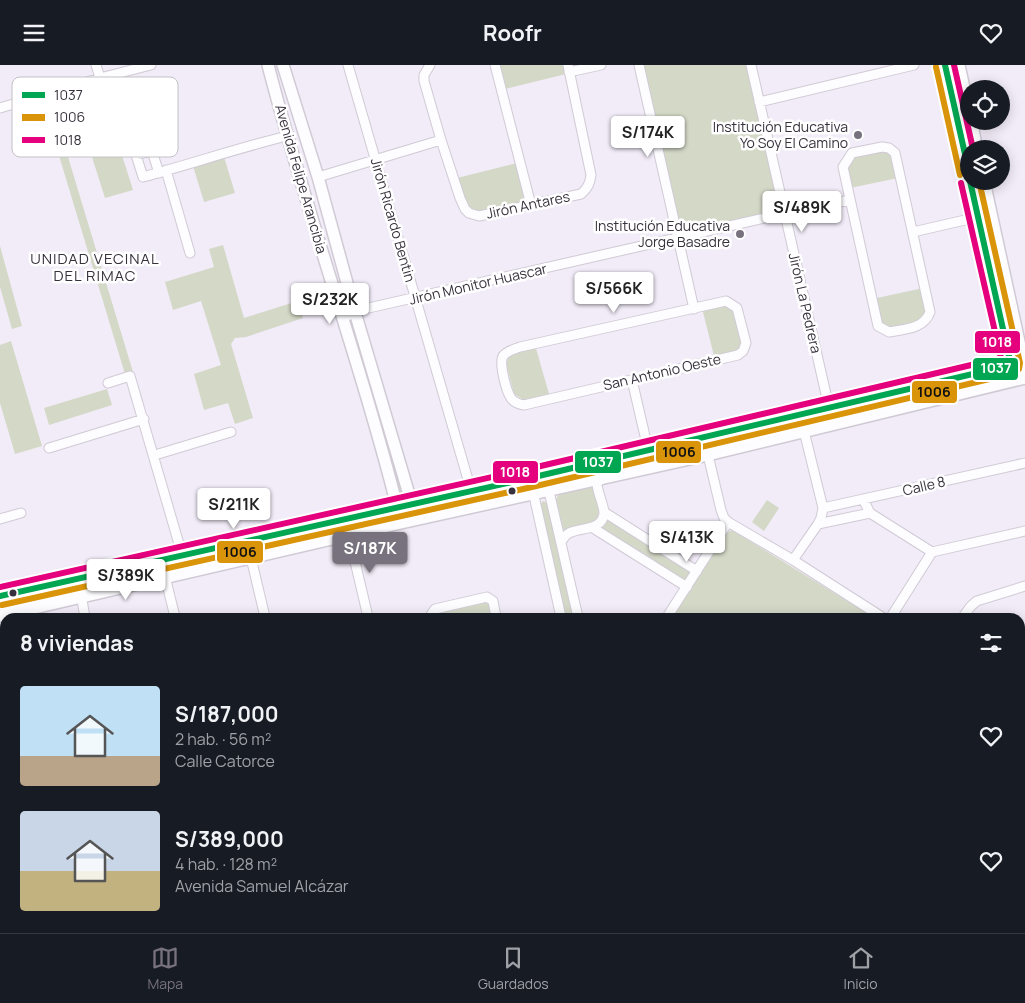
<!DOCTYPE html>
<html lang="es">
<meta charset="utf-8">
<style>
:root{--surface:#171b24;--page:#20242c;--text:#f1f3f6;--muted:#9ea1a6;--line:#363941;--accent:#78727e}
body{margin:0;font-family:Manrope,sans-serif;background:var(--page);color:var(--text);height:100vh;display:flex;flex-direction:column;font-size:19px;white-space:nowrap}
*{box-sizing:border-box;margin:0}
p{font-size:16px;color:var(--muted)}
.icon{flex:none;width:28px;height:28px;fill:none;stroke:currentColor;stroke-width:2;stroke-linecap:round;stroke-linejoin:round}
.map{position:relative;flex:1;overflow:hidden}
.drawer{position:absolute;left:0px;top:548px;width:1025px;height:321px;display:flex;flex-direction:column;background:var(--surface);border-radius:15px 15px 0 0;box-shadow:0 2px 12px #0003}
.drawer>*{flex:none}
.controls{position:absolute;left:960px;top:15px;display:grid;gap:10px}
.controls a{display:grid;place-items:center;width:50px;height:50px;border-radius:50%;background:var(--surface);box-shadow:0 2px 12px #0003;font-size:25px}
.price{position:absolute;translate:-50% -42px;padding:0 11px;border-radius:5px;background:#fff;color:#222;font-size:16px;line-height:32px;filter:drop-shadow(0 1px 2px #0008)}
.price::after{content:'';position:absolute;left:50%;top:30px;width:15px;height:11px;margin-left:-8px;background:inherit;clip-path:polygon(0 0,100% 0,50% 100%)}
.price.current{background:var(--accent);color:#fff}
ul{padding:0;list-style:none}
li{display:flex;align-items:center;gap:15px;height:125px;padding:0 20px}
li span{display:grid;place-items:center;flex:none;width:140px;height:100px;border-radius:5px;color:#555}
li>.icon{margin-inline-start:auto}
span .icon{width:60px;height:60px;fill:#fffc;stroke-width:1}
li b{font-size:21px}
h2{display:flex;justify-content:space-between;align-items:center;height:60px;padding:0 20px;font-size:21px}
header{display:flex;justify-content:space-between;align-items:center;height:65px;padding:0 20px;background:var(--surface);font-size:22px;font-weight:700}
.tabs{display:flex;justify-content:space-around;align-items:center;height:70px;border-top:1px solid var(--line);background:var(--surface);font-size:14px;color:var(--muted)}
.tabs a{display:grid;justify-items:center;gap:2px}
.tabs .current{color:var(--accent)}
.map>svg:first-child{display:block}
.green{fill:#d4d8c7}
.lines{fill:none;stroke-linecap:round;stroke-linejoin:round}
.minor-casing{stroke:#d0cad5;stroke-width:11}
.major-casing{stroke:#d0cad5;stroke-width:14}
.minor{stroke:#fdfcfe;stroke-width:9}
.major{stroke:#fdfcfe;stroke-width:11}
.bus-1-casing{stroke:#fff;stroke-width:10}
.bus-2-casing{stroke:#fff;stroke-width:10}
.bus-3-casing{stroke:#fff;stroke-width:10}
.bus-1{stroke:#00a651;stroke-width:6}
.bus-2{stroke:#da9409;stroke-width:6}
.bus-3{stroke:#e5007d;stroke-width:6}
.poi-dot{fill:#78727e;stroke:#fff;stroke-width:2}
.bus-dot{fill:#37313d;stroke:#fff;stroke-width:2}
.labels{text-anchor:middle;stroke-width:5;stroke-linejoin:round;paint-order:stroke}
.poi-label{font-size:14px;fill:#37313d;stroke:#fff;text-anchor:end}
.street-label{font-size:14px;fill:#37313d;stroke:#fff}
.neighbourhood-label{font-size:15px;letter-spacing:1px;fill:#37313d;stroke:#fff}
.key{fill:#fff;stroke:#c3c1c5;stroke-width:1}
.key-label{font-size:14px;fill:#37313d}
.line-badge{stroke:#fff;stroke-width:2}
.badge-label{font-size:14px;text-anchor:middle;font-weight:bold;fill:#fff}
.pale-badge-label{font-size:14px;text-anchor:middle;font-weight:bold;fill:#111}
</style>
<header><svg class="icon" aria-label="menu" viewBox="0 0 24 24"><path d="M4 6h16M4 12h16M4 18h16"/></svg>Roofr<svg class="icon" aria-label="heart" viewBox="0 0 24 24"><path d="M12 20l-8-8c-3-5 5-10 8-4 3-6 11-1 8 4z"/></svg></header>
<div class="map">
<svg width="1025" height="868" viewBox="0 0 1025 868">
<rect width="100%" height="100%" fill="#f2ecf8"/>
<path class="green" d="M499,0H564L566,9L505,24Z
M643,0H749L780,145L683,167L680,165Z
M100,21L133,125L105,133L72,29Z
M52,39L133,307L125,309L44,41Z
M877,84L893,89L898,113L850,123L845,102L849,94Z
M224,92L235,128L204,137L193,101Z
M517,98L525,135L524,138L480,149L466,142L457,113Z
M975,116H981L1015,277L1009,278Z
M223,180L244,253L298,236L303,253L246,272L235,273L231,279L253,353L235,359L228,338L204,345L194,309L221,300L201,236L173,245L165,217L214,202L209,184Z
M0,181L22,261L12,264L0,222Z
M923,223L927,247L922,257L889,265L882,260L877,233Z
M727,238L733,240L743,280L737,288L714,291L702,243Z
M351,257L354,258L405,431L400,428L350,260Z
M11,276L42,381L15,389L0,338V280Z
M535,280L549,329L524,335L514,329L506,298L511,288Z
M1002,308L1003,311L965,320L959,324L844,351L843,343Z
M107,324L112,340L49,360L44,343Z
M821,348L823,350L822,352L784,362L780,366L558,416L555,415L556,412Z
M524,419L522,424L425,447L421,443L422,442Z
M592,419C596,432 603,445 595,457L564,467L556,434L561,426Z
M767,435L779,443L764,466L752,457Z
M543,436L548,438L574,552H566L540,440Z
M390,448L391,452L359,459L353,463L99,521L98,518L126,511L133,506Z
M605,453L691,505L687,514L684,515L601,463L600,460Z
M732,465L873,552H673L727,467Z
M53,524L56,530L0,542V536Z
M488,537L492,552H436L435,549Z
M1025,682V868H910L909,864H1020V683Z"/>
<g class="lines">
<defs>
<path id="minor" d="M96,0L100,13
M348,0L471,425
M430,0L424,10V16L441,75L460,133L465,144L469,148L479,151L581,129C588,123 590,118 591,110L568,0
M495,0L531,140
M639,0L694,244
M751,0L833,360
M569,7L601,0
M759,37L914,0
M0,43L100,13L151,0
M882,82L889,83L895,88L930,247C924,264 905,264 889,267L878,261L843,102L852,88Z
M166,105L190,188
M159,108L152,86L136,90L143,112C191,99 238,83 287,71
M318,112L441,75
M913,167L978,152
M726,236L737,243L746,278L743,286L738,290L524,340C519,339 514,338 511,333C506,326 499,298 503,291C507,286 514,284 520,282Z
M342,253L364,244L791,147L850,135
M632,315L648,384
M108,318L130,311L179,479L184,489
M49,383L144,354
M155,390L231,367
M708,390L721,445L724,453L728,457L793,495L882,552
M545,409L578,552
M530,413L561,552
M863,434L870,448L932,487
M823,443L1025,398
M604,447L697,506
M0,454L21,448
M818,459L870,448
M593,463L687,522
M349,471L368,552
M561,477C563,474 565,470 569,468C580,462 604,466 604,447C603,438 598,429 597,419L601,414
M932,487L1025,466
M251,493L265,552
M161,495L175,552
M793,495L818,459L821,453L823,443L804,366
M78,513L85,552
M432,552L431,550L435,544L487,532L493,536L496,552
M667,552L728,457
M891,552L932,487
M963,552L971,541L977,536L1025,521
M0,591L5,589
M0,615H5
M0,653L5,652
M0,815L5,814
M155,864L156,868
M225,864L226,868
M292,864L293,868
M361,864L362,868
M440,864L441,868
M648,864L649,868
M798,864L799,868
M870,864L871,868
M53,868L71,864
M615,868L629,864
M688,868L706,864"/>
<path id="major" d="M268,0C307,151 361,298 399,449
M283,0L318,112L355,247L413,443
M945,0L969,108
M959,0L969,46
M971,56L977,84
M970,116L1013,307
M984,116L1025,304
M0,531L530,413L828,342L1025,298
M0,551L401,458L708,390L1025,313"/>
</defs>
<use href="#minor" class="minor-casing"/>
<use href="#major" class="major-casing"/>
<use href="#minor" class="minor"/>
<use href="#major" class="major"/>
<defs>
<path id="bus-1" d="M945,0L969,107
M0,531L530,413L1011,300L970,116"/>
<path id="bus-2" d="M936,2L960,110
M2,540L532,422L1015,308L1019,304L1020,298L979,116"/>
<path id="bus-3" d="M954,0L973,84
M0,522L528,404L1001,293L961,118"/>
</defs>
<use href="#bus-1" class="bus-1-casing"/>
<use href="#bus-2" class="bus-2-casing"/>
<use href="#bus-3" class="bus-3-casing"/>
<use href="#bus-1" class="bus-1"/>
<use href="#bus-2" class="bus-2"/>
<use href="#bus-3" class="bus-3"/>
</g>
<g class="poi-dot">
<circle cx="858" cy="70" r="5"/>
<circle cx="740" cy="169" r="5"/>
</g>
<g class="bus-dot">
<circle cx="512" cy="426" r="4.5"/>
<circle cx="13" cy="528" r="4.5"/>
</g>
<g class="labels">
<g class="poi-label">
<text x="848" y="67">Institución Educativa<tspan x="848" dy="16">Yo Soy El Camino</tspan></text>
<text x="730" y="166">Institución Educativa<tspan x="730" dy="16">Jorge Basadre</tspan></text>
</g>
<g class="street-label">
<text transform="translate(301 114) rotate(74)" y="5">Avenida Felipe Arancibia</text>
<text transform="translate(528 140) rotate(-12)" y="5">Jirón Antares</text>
<text transform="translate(393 155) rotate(74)" y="5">Jirón Ricardo Bentin</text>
<text transform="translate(478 219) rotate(-13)" y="5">Jirón Monitor Huascar</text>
<text transform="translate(805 238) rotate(77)" y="5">Jirón La Pedrera</text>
<text transform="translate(662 307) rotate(-13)" y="5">San Antonio Oeste</text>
<text transform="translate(924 421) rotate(-13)" y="5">Calle 8</text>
</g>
<g class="neighbourhood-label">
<text x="95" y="199">UNIDAD VECINAL<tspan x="95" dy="17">DEL RIMAC</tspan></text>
</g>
</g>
<rect x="12" y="12" width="166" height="80" rx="8" class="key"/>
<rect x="22" y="27" width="23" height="6" fill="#00a651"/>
<rect x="22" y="49" width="23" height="7" fill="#da9409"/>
<rect x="22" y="72" width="23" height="6" fill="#e5007d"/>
<g class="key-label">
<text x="54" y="35">1037</text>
<text x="54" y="57">1006</text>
<text x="54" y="80">1018</text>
</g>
<g class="line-badge">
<rect x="974" y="265" width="47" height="24" rx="5" fill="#e5007d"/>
<rect x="972" y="292" width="47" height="24" rx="5" fill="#00a651"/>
<rect x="911" y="315" width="47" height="24" rx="5" fill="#da9409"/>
<rect x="655" y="375" width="47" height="24" rx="5" fill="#da9409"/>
<rect x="574" y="385" width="48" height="24" rx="5" fill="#00a651"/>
<rect x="492" y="395" width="47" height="24" rx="5" fill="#e5007d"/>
<rect x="216" y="475" width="48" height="24" rx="5" fill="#da9409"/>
</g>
<g class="badge-label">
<text x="997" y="282">1018</text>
<text x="996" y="308">1037</text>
<text x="598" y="402">1037</text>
<text x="515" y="412">1018</text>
</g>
<g class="pale-badge-label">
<text x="934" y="332">1006</text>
<text x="679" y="392">1006</text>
<text x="240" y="492">1006</text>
</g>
</svg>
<div class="controls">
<a><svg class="icon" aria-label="locate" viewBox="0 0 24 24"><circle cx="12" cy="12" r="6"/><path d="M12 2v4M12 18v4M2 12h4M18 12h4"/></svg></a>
<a><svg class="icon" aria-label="layers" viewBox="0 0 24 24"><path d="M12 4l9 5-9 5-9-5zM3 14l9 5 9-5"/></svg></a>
</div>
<b class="price" style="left:648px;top:93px">S/174K</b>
<b class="price" style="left:802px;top:168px">S/489K</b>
<b class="price" style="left:614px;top:249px">S/566K</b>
<b class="price" style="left:330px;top:260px">S/232K</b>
<b class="price" style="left:234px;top:465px">S/211K</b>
<b class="price" style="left:687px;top:498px">S/413K</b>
<b class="price current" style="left:370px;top:509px">S/187K</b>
<b class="price" style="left:126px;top:536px">S/389K</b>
<section class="drawer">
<h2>8 viviendas<svg class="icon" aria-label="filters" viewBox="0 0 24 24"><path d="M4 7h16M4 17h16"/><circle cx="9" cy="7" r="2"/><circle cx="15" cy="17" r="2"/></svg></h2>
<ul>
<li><span style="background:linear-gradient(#bfe0f5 70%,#b9a48a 0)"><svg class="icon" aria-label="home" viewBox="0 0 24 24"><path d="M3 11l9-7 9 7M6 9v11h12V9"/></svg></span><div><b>S/187,000</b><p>2 hab. · 56 m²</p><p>Calle Catorce</p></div><svg class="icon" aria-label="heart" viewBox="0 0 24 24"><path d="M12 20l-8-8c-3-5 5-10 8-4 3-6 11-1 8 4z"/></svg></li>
<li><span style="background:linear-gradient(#c9d6e8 60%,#c2b280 0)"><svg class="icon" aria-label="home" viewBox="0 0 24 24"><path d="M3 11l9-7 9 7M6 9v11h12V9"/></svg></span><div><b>S/389,000</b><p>4 hab. · 128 m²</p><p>Avenida Samuel Alcázar</p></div><svg class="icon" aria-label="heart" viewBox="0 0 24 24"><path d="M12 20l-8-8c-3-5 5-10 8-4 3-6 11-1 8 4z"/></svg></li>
</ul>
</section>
</div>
<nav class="tabs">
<a class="current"><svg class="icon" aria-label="map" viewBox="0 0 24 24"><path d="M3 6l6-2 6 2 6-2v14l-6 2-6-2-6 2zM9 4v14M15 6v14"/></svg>Mapa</a>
<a><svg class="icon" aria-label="saved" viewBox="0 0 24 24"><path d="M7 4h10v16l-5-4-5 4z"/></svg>Guardados</a>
<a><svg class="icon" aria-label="home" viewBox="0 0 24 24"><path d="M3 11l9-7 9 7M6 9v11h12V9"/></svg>Inicio</a>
</nav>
